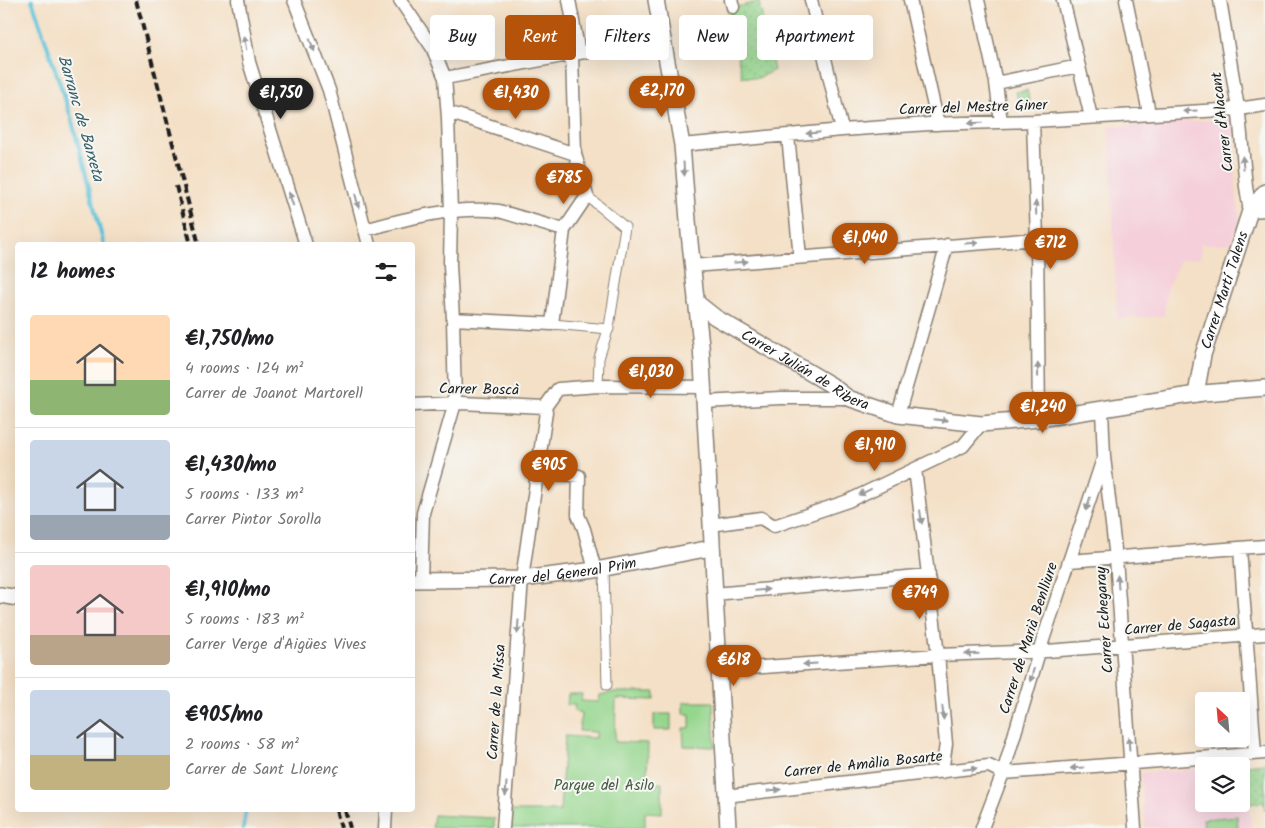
<!DOCTYPE html>
<meta charset="utf-8">
<style>
:root{--surface:#fff;--page:#f2f2f2;--text:#202124;--muted:#757577;--line:#e0e0e0;--accent:#b45309}
body{margin:0;font-family:Kalam,sans-serif;background:var(--page);color:var(--text);height:100vh;display:flex;flex-direction:column;font-size:19px;white-space:nowrap}
*{box-sizing:border-box;margin:0}
p{font-size:16px;color:var(--muted)}
.icon{flex:none;width:28px;height:28px;fill:none;stroke:currentColor;stroke-width:2;stroke-linecap:round;stroke-linejoin:round}
.map{position:relative;flex:1;overflow:hidden}
.details{position:absolute;left:15px;top:242px;width:400px;height:570px;display:flex;flex-direction:column;background:var(--surface);border-radius:5px;box-shadow:0 5px 20px #0002}
.details>*{flex:none}
.guide{position:absolute;left:430px;top:15px;width:475px;height:45px;display:flex;gap:10px}
.needle{width:32px;rotate:334deg}
.controls{position:absolute;left:1195px;top:692px;display:grid;gap:10px}
.controls a{display:grid;place-items:center;width:55px;height:55px;border-radius:5px;background:var(--surface);box-shadow:0 5px 20px #0002;font-size:25px}
.price{position:absolute;translate:-50% -42px;padding:0 11px;border-radius:18px;background:var(--accent);color:#fff;font-size:16px;line-height:32px;filter:drop-shadow(0 1px 2px #0008)}
.price::after{content:'';position:absolute;left:50%;top:30px;width:15px;height:11px;margin-left:-8px;background:inherit;clip-path:polygon(0 0,100% 0,50% 100%)}
.price.selected{background:#222;color:#fff}
ul{padding:0;list-style:none}
li{display:flex;align-items:center;gap:15px;height:125px;padding:0 15px}
li+li{border-top:1px solid var(--line)}
li span{display:grid;place-items:center;flex:none;width:140px;height:100px;border-radius:5px;color:#555}
li>.icon{margin-inline-start:auto}
span .icon{width:60px;height:60px;fill:#fffc;stroke-width:1}
li b{font-size:21px}
h2{display:flex;justify-content:space-between;align-items:center;height:60px;padding:0 15px;font-size:21px}
.pill{padding:0 18px;border-radius:5px;background:var(--surface);box-shadow:0 5px 20px #0002;font-size:18px;line-height:45px}
.pill.selected{background:var(--accent);color:#fff}
.map>svg:first-child{display:block}
.built{fill:#f5cfda}
.grass{fill:url(#grass-dots);stroke:#587954}
.garden{fill:#95d68d;stroke:#587954}
.lines{fill:none;stroke-linecap:round;stroke-linejoin:round}
.stream{stroke:#5cc2da;stroke-width:4}
.pedestrian-casing{stroke:#887e71;stroke-width:11}
.minor-casing{stroke:#887e71;stroke-width:15}
.tertiary-casing{stroke:#887e71;stroke-width:18}
.pedestrian{stroke:#fff;stroke-width:9}
.minor{stroke:#fff;stroke-width:12}
.tertiary{stroke:#fff;stroke-width:15}
.rail{stroke:#1c1c1c;stroke-width:4;stroke-dasharray:8 4;stroke-linecap:butt}
.oneway{fill:#999}
.labels{text-anchor:middle;stroke-width:4;stroke-linejoin:round;paint-order:stroke}
.street-label{font-size:15px;fill:#1c1c1c;stroke:#f6f6f2}
.park-label{font-size:15px;fill:#465d44;stroke:#f6f6f2}
.water-label{font-size:16px;font-style:italic;fill:#365e68;stroke:#f6f6f2}
</style>
<div class="map">
<svg width="1265" height="828" viewBox="0 0 1265 828">
<defs>
<pattern id="grass-dots" width="8" height="8" patternUnits="userSpaceOnUse" patternTransform="scale(1.25)"><rect width="8" height="8" fill="#95d68d"/><path d="M2 2h.1M6 6h.1" fill="none" stroke="#80b779" stroke-width="1.8" stroke-linecap="round"/></pattern>
</defs>
<rect width="100%" height="100%" fill="#f6f6f2"/>
<filter id="ink" filterUnits="userSpaceOnUse"><feTurbulence type="fractalNoise" baseFrequency=".02" numOctaves="2"/><feDisplacementMap in="SourceGraphic" scale="10" xChannelSelector="R" yChannelSelector="G"/><feConvolveMatrix kernelMatrix="1 2 1 2 8 2 1 2 1" color-interpolation-filters="sRGB"/></filter>
<filter id="wash" filterUnits="userSpaceOnUse"><feTurbulence type="fractalNoise" baseFrequency=".0096" numOctaves="4" result="noise"/><feDisplacementMap in="SourceGraphic" scale="20" xChannelSelector="R" yChannelSelector="G"/><feGaussianBlur stdDeviation="1.12" result="paint"/><feColorMatrix in="noise" values="0 0 0 0 0 0 0 0 0 0 0 0 0 0 0 0 0 1.4 0 .05"/><feComposite in="paint" operator="in"/></filter>
<g filter="url(#wash)">
<rect width="100%" height="100%" fill="#f4e0c6"/>
<path class="built" d="M1233,118L1236,189L1240,220L1230,244H1201V258L1180,260L1167,288L1164,316L1117,319L1109,127Z
M1247,765L1251,828H1145L1140,773L1204,768V804H1241V766H1233Z"/>
<path class="grass" d="M759,2L774,70L758,78L742,77L727,9Z
M1027,90L1030,104L1019,106L1016,92Z
M1265,763V811L1264,802L1249,804L1247,765Z"/>
<path class="garden" d="M614,692H655V700L616,699L615,742L648,743L647,784L662,783V813L645,812V828H511L512,811H560L565,736L596,738V732L579,731L581,713L574,711L575,705H567L568,694H582L581,701L599,702L600,695Z
M683,702H713L715,747L684,746L683,728H690V714H683Z
M654,714H671V730H654Z
M434,815L494,818V828H432Z
M1237,816L1238,828H1204L1203,819Z"/>
<g class="lines">
<path class="stream" d="M32,0L71,117L104,245
M243,828L246,810"/>
</g>
</g>
<g filter="url(#ink)">
<g class="lines">
<defs>
<path id="pedestrian" d="M587,196L625,227L609,327L599,358L598,386
M552,324L609,329
M604,568L607,685"/>
<path id="minor" d="M238,0L249,62L306,245
M294,0L329,90L369,245
M400,0L432,47L445,78L448,118L451,212L450,265L453,319L455,403L423,513L421,580
M569,0L579,53
M731,0L733,7
M811,0L842,130
M910,0L938,124
M978,0L996,83L1001,122
M1063,0L1091,117
M1126,0L1149,113
M1220,0L1239,114L1246,187L1250,211L1265,210
M445,78L579,53L663,40
M996,83L1079,66
M448,112L575,154
M1033,121L1037,239L1039,419
M788,136L800,257
M682,145L842,130L929,124L1033,121L1238,109L1265,105
M365,230C407,218 455,206 499,211L564,230
M692,266L1037,239
M453,319L552,324L564,230L587,196L575,154L572,55
M704,402L781,398H848
M412,405L461,403L545,407
M545,407L558,389L598,386L704,387
M1102,410L1104,457L1116,558L1135,828
M898,415L947,245
M915,469L938,655L946,744L942,772
M538,471L579,476L578,515L584,529L595,570
M710,525L761,518L774,526L848,501L963,446L981,424
M1240,549L1255,754
M1069,561L1265,546
M714,594L929,575
M719,670L938,655L1047,651L1265,634
M725,796L989,766L1003,773L1265,753
M385,828L386,810
M503,828L522,579L546,412L545,407
M982,828L1003,773L1039,652L1102,462"/>
<g id="tertiary">
<path d="M656,0L682,145L689,233L701,345L728,828"/>
<path id="s1" d="M696,302L715,317L831,385L848,398L898,415L981,424L1039,419L1203,393L1265,388"/>
<path id="s2" d="M1196,394L1203,355L1250,211L1265,192"/>
<path id="s3" d="M412,580L522,579L595,570L711,548"/>
<path d="M0,595L18,598"/>
</g>
</defs>
<use href="#pedestrian" class="pedestrian-casing"/>
<use href="#minor" class="minor-casing"/>
<use href="#tertiary" class="tertiary-casing"/>
<use href="#pedestrian" class="pedestrian"/>
<use href="#minor" class="minor"/>
<use href="#tertiary" class="tertiary"/>
<path class="rail" d="M136,0L199,245
M176,186L191,245
M336,810L341,828
M345,810L350,828"/>
</g>
<defs><path id="oneway-solid" d="M-6-.8H1V-3.2L6.5 0L1 3.2V.8H-6Z" transform="scale(1.25)"/></defs>
<g class="oneway">
<use href="#oneway-solid" transform="translate(245 43) rotate(-100)"/>
<use href="#oneway-solid" transform="translate(312 45) rotate(69)"/>
<use href="#oneway-solid" transform="translate(1190 111) rotate(177)"/>
<use href="#oneway-solid" transform="translate(975 123) rotate(178)"/>
<use href="#oneway-solid" transform="translate(813 133) rotate(174)"/>
<use href="#oneway-solid" transform="translate(1243 163) rotate(-95)"/>
<use href="#oneway-solid" transform="translate(684 169) rotate(86)"/>
<use href="#oneway-solid" transform="translate(291 199) rotate(-108)"/>
<use href="#oneway-solid" transform="translate(357 201) rotate(76)"/>
<use href="#oneway-solid" transform="translate(1036 208) rotate(-92)"/>
<use href="#oneway-solid" transform="translate(972 243) rotate(-4)"/>
<use href="#oneway-solid" transform="translate(741 262) rotate(-5)"/>
<use href="#oneway-solid" transform="translate(1038 370) rotate(-91)"/>
<use href="#oneway-solid" transform="translate(941 420) rotate(6)"/>
<use href="#oneway-solid" transform="translate(865 492) rotate(154)"/>
<use href="#oneway-solid" transform="translate(1088 504) rotate(108)"/>
<use href="#oneway-solid" transform="translate(921 517) rotate(82)"/>
<use href="#oneway-solid" transform="translate(1118 582) rotate(-94)"/>
<use href="#oneway-solid" transform="translate(762 590) rotate(-5)"/>
<use href="#oneway-solid" transform="translate(518 627) rotate(94)"/>
<use href="#oneway-solid" transform="translate(972 654) rotate(178)"/>
<use href="#oneway-solid" transform="translate(810 664) rotate(176)"/>
<use href="#oneway-solid" transform="translate(1032 675) rotate(106)"/>
<use href="#oneway-solid" transform="translate(943 713) rotate(85)"/>
<use href="#oneway-solid" transform="translate(1129 744) rotate(-94)"/>
<use href="#oneway-solid" transform="translate(1077 768) rotate(176)"/>
<use href="#oneway-solid" transform="translate(970 769) rotate(-6)"/>
<use href="#oneway-solid" transform="translate(506 789) rotate(94)"/>
<use href="#oneway-solid" transform="translate(774 790) rotate(-6)"/>
</g>
</g>
<g class="labels">
<g class="street-label">
<text transform="translate(973 107) rotate(-2)" y="5">Carrer del Mestre Giner</text>
<text transform="translate(1222 122) rotate(-97)" y="5">Carrer d'Alacant</text>
<text dy="5" stroke="none"><textPath href="#s2" startOffset="108">Carrer Martí Talens</textPath></text>
<text dy="5" stroke="none"><textPath href="#s1" startOffset="129">Carrer Julián de Ribera</textPath></text>
<text transform="translate(479 389) rotate(1)" y="5">Carrer Boscà</text>
<text dy="5" stroke="none"><textPath href="#s3" startOffset="151">Carrer del General Prim</textPath></text>
<text transform="translate(1104 620) rotate(-94)" y="5">Carrer Echegaray</text>
<text transform="translate(1180 625) rotate(-5)" y="5">Carrer de Sagasta</text>
<text transform="translate(1028 638) rotate(-72)" y="5">Carrer de Marià Benlliure</text>
<text transform="translate(496 702) rotate(-86)" y="5">Carrer de la Missa</text>
<text transform="translate(863 764) rotate(-6)" y="5">Carrer de Amàlia Bosarte</text>
</g>
<g class="park-label">
<text x="604" y="790">Parque del Asilo</text>
</g>
<g class="water-label">
<text transform="translate(82 118) rotate(74)" y="6">Barranc de Barxeta</text>
</g>
</g>
</svg>
<div class="controls">
<a><svg class="needle" viewBox="-14 -14 28 28"><path d="M0-13l5 13h-10z" fill="#e53935"/><path d="M0 13l5-13h-10z" fill="#757577"/></svg></a>
<a><svg class="icon" aria-label="layers" viewBox="0 0 24 24"><path d="M12 4l9 5-9 5-9-5zM3 14l9 5 9-5"/></svg></a>
</div>
<b class="price" style="left:662px;top:118px">€2,170</b>
<b class="price selected" style="left:281px;top:120px">€1,750</b>
<b class="price" style="left:516px;top:120px">€1,430</b>
<b class="price" style="left:564px;top:205px">€785</b>
<b class="price" style="left:865px;top:265px">€1,040</b>
<b class="price" style="left:1051px;top:270px">€712</b>
<b class="price" style="left:651px;top:399px">€1,030</b>
<b class="price" style="left:1043px;top:434px">€1,240</b>
<b class="price" style="left:875px;top:472px">€1,910</b>
<b class="price" style="left:549px;top:492px">€905</b>
<b class="price" style="left:920px;top:620px">€749</b>
<b class="price" style="left:734px;top:687px">€618</b>
<div class="guide">
<a class="pill">Buy</a>
<a class="pill selected">Rent</a>
<a class="pill">Filters</a>
<a class="pill">New</a>
<a class="pill">Apartment</a>
</div>
<section class="details">
<h2>12 homes<svg class="icon" aria-label="filters" viewBox="0 0 24 24"><path d="M4 7h16M4 17h16"/><circle cx="9" cy="7" r="2"/><circle cx="15" cy="17" r="2"/></svg></h2>
<ul>
<li><span style="background:linear-gradient(#ffd9b3 65%,#8fb573 0)"><svg class="icon" aria-label="home" viewBox="0 0 24 24"><path d="M3 11l9-7 9 7M6 9v11h12V9"/></svg></span><div><b>€1,750/mo</b><p>4 rooms · 124 m²</p><p>Carrer de Joanot Martorell</p></div></li>
<li><span style="background:linear-gradient(#c9d6e8 75%,#9aa5b1 0)"><svg class="icon" aria-label="home" viewBox="0 0 24 24"><path d="M3 11l9-7 9 7M6 9v11h12V9"/></svg></span><div><b>€1,430/mo</b><p>5 rooms · 133 m²</p><p>Carrer Pintor Sorolla</p></div></li>
<li><span style="background:linear-gradient(#f6c9c9 70%,#b9a48a 0)"><svg class="icon" aria-label="home" viewBox="0 0 24 24"><path d="M3 11l9-7 9 7M6 9v11h12V9"/></svg></span><div><b>€1,910/mo</b><p>5 rooms · 183 m²</p><p>Carrer Verge d'Aigües Vives</p></div></li>
<li><span style="background:linear-gradient(#c9d6e8 65%,#c2b280 0)"><svg class="icon" aria-label="home" viewBox="0 0 24 24"><path d="M3 11l9-7 9 7M6 9v11h12V9"/></svg></span><div><b>€905/mo</b><p>2 rooms · 58 m²</p><p>Carrer de Sant Llorenç</p></div></li>
</ul>
</section>
</div>
